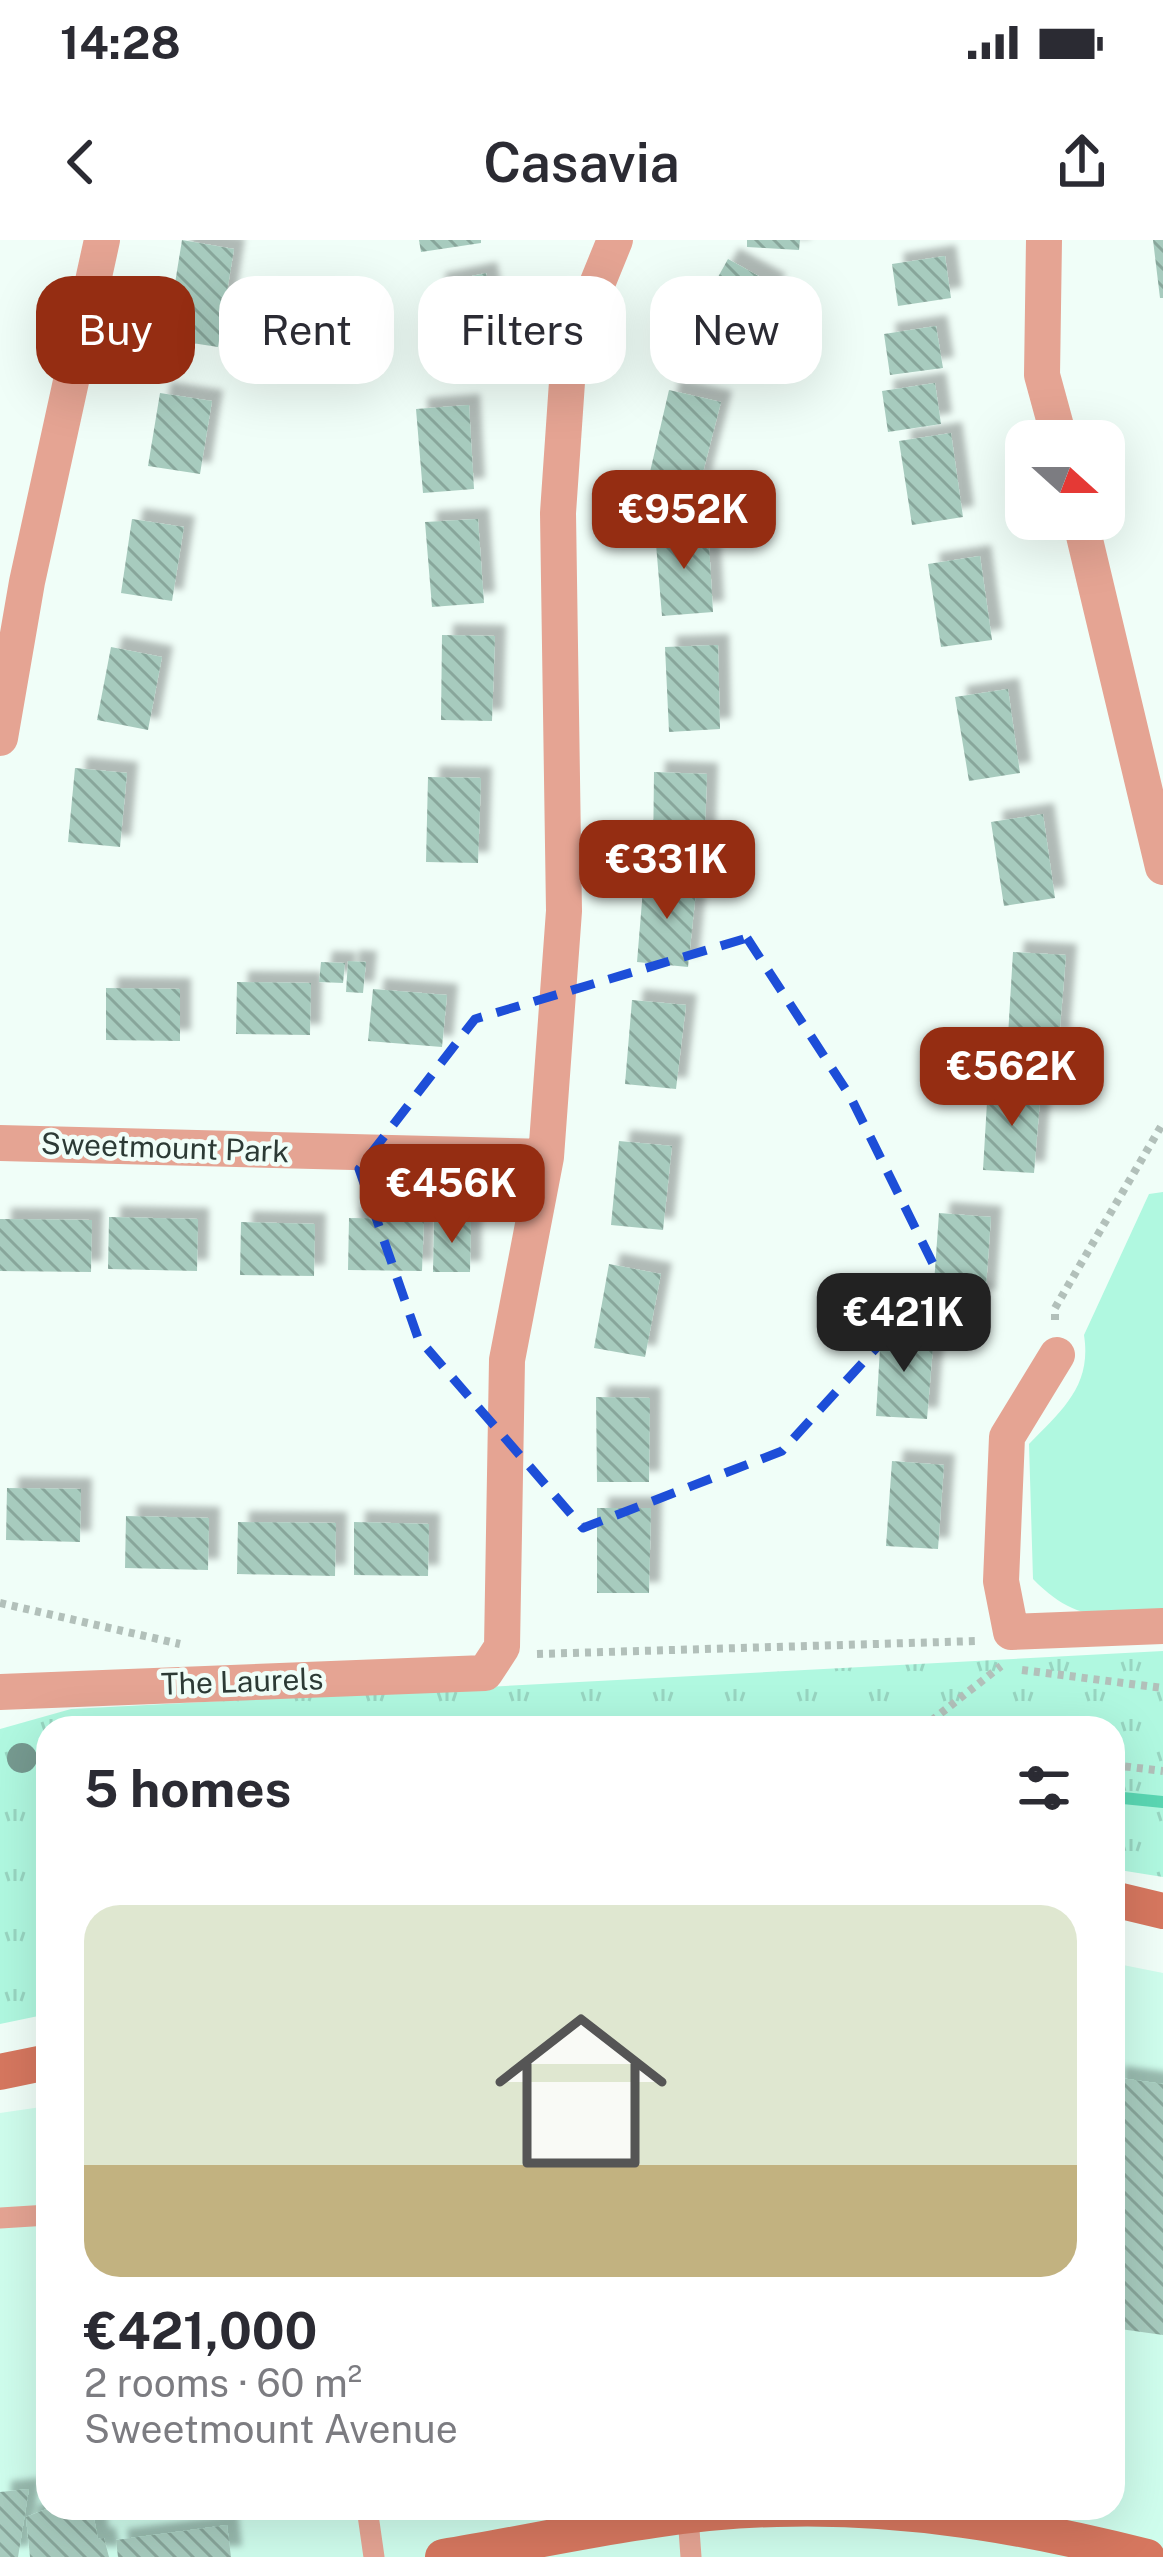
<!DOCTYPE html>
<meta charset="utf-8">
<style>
:root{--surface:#fff;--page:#f2f2f3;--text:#2b2b33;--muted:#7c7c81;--line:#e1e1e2;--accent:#952d12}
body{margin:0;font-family:"Public Sans",sans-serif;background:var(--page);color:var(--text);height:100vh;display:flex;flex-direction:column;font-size:45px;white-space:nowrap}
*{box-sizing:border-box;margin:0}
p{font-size:39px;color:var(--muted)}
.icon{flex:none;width:66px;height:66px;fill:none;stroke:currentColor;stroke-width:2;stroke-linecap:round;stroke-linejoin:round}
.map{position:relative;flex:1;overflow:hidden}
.drawer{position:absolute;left:36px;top:1476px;width:1089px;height:804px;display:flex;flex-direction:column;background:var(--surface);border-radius:36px;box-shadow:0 12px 48px #0002}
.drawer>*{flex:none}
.hud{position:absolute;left:36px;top:36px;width:1092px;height:108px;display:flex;gap:24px}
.needle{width:78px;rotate:111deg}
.controls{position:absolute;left:1005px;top:180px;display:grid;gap:24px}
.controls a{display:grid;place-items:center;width:120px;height:120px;border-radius:24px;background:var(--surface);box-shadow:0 12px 48px #0002;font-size:60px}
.price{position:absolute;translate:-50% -102px;padding:0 27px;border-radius:24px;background:var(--accent);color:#fff;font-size:39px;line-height:78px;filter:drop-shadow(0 3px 6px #0008)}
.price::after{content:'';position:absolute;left:50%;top:72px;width:36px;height:27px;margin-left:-18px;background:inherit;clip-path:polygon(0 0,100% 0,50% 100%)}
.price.active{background:#222;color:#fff}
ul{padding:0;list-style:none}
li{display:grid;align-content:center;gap:24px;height:636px;padding:0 48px}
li+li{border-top:3px solid var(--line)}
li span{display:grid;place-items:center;height:372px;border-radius:36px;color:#555}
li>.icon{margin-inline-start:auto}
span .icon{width:216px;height:216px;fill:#fffc;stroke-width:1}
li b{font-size:51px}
h2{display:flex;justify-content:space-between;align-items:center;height:144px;padding:0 48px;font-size:51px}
.chip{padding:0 42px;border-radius:36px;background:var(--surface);box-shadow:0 12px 48px #0002;font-size:42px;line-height:108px}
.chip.active{background:var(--accent);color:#fff}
.status{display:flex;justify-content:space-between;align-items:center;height:84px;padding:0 60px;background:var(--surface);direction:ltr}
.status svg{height:33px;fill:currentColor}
header{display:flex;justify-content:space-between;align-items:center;height:156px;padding:0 48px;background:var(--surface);font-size:54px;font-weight:600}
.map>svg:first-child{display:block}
.built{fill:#cffded}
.green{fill:#b0f8e0}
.park{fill:url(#park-tufts)}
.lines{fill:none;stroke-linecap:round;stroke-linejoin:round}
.stream{stroke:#5ad7b3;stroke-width:12}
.building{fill:url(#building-back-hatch);filter:url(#shadow)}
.path{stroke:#b2c0ba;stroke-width:8;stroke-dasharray:6 6;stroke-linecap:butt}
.lane{stroke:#e5a493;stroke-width:21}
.street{stroke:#e5a493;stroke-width:36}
.secondary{stroke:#d6775f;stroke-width:36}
.tree{fill:#769a90}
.marked{fill:none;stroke:#1d4ed8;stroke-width:9;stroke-dasharray:24 15;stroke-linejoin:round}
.labels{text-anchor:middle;stroke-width:9;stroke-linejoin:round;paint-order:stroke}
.street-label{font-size:30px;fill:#2c3a35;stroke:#f0fef8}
</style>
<div class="status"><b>14:28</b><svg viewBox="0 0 49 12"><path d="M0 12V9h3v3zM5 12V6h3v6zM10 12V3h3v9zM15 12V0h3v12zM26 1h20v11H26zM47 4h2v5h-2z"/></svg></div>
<header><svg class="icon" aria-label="back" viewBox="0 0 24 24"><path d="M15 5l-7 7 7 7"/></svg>Casavia<svg class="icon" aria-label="share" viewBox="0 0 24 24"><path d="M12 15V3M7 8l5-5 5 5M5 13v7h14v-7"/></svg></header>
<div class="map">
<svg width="1163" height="2317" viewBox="0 0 1163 2317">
<defs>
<pattern id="park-tufts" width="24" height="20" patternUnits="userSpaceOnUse" patternTransform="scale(3)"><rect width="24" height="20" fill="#b0f8e0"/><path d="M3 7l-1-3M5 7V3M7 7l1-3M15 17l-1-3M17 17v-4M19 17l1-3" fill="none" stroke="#98d5c1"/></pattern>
<pattern id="building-back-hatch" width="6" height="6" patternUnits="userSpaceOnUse" patternTransform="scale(3)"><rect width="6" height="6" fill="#a7cbbe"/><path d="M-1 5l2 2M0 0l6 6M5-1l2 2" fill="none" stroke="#88a69b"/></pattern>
<filter id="shadow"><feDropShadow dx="11" dy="-11" stdDeviation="3" flood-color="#0004"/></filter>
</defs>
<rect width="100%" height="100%" fill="#f0fef8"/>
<path class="built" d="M1113,1723L1163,1733V2317H0V1873L48,1866V2268H1113Z"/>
<path class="green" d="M1163,952V1371C1105,1378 1076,1383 1033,1339L1029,1204C1062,1170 1092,1146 1084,1095L1149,954Z"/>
<path class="park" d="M1163,1411V1637L1113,1629V1488H48V1774L0,1784V1489L71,1469Z"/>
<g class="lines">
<path class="stream" d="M1113,1557L1163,1562"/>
</g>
<path class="building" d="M182,0L234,9L218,107L166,99Z
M419,0H481V3L421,12Z
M747,0H800L799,10L747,7Z
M1153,0H1163V58H1160Z
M945,16L951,58L898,66L892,24Z
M728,19L775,45L732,118L687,93Z
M486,33L502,115L452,127L434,44Z
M936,86L943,128L890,135L884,94Z
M935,143L941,184L888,192L882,151Z
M669,150L721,162L700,244L650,232Z
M160,153L212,161L200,234L148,226Z
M469,165L474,249L423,253L416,169Z
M951,193L963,277L912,285L899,201Z
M132,279L184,287L172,361L121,353Z
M478,279L484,363L432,367L425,282Z
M708,288L713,372L662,376L655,292Z
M980,316L992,400L941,407L928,324Z
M442,395L495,396L492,481L441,480Z
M718,405L720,489L669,492L665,407Z
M111,407L162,417L148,490L97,480Z
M1008,449L1020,533L969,541L955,457Z
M75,528L127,533L120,607L68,602Z
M654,532L707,534L704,618L653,617Z
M428,537L481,538L478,623L426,622Z
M1043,574L1055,658L1004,666L991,582Z
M644,637L697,642L688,727L637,722Z
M1013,712L1066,715L1059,800L1008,796Z
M348,721L366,722L363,753L346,752Z
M321,722L345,723L343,743L319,742Z
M237,742L311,743L310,795L236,794Z
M106,748L180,749V801L106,800Z
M373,749L447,755L442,807L368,801Z
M632,760L686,765L676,849L625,844Z
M988,845L1041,848L1034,933L983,930Z
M619,901L672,906L663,990L611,985Z
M939,973L991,977L985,1061L933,1058Z
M109,977L198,979L197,1031L108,1029Z
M349,978L424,979L422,1031L348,1030Z
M0,979L92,980L91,1032L0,1031Z
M434,980L471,981L470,1032H433Z
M241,982L315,984L314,1036L240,1035Z
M609,1024L661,1034L645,1117L594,1108Z
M881,1091L934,1095L927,1179L876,1176Z
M596,1157L650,1158L649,1242H597Z
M892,1221L944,1225L938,1309L886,1306Z
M7,1248L81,1249L80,1302L6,1300Z
M597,1268H651L649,1353H597Z
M126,1276L209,1278L208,1330L125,1328Z
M238,1282L336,1283L335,1336L237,1334Z
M354,1282L429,1284L428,1336L354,1335Z
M1113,1837L1163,1844V2095L1113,2088Z
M29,2249L18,2317H0V2252Z
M49,2268H92L98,2299L104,2298L109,2317H30L26,2277Z
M227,2285L231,2317H118L116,2300Z"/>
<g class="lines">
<path class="path" d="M1055,1080V1068L1163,883
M0,1363L180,1404
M537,1414L977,1401
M1022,1430L1163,1448
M922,1488L1001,1426
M1113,1525L1163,1531"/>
<path class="lane" d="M0,1978L48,1975
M367,2268L374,2317
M688,2276L691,2317"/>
<path class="street" d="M1044,0L1042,135L1060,201
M1080,279L1163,627
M0,498L27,342L102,0
M0,903L546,917
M1057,1115L1007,1197L1001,1341L1011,1392L1163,1386
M0,1452L485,1433L502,1407L507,1120L546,917L564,671L558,273L569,113L615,0"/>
<path class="secondary" d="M1113,1659L1163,1671
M0,1832L48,1822
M443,2317C553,2299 665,2271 777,2269C903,2265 1025,2286 1147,2317"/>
</g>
<circle class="tree" cx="22" cy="1518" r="15"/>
<path class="marked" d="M747,698L850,856L940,1038L782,1211L583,1288L418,1098L359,929L475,779Z"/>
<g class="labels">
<g class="street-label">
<text transform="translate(165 908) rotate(2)" y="10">Sweetmount Park</text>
<text transform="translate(242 1442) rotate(-2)" y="10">The Laurels</text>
</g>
</g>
</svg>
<div class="controls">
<a><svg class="needle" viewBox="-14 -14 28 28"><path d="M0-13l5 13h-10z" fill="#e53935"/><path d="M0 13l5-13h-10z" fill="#7c7c81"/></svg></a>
</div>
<b class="price" style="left:684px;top:332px">€952K</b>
<b class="price" style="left:667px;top:682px">€331K</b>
<b class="price" style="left:1012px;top:889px">€562K</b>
<b class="price" style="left:452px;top:1006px">€456K</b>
<b class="price active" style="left:904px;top:1135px">€421K</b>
<div class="hud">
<a class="chip active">Buy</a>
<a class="chip">Rent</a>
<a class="chip">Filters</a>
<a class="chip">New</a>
</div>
<section class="drawer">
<h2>5 homes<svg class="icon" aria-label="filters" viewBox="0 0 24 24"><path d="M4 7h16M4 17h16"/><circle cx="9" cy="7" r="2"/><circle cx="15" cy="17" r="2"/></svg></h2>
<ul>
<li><span style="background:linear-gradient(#dfe7d0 70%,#c2b280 0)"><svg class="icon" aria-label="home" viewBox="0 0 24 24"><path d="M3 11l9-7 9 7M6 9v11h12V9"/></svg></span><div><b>€421,000</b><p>2 rooms · 60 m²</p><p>Sweetmount Avenue</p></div></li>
</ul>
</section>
</div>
